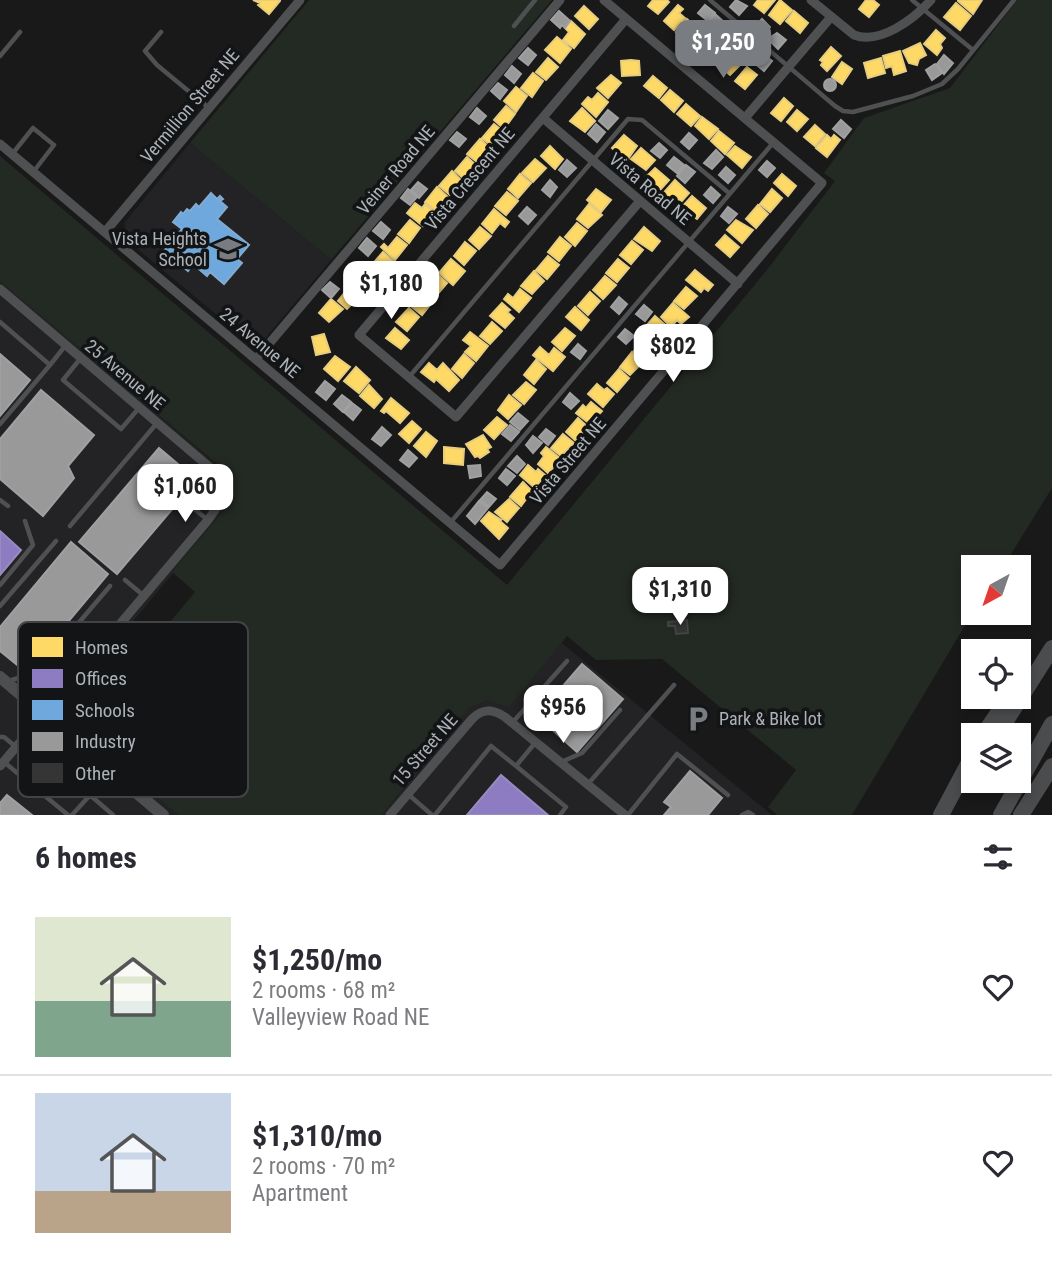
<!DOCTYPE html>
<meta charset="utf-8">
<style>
:root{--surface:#fff;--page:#f2f2f3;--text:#2b2b33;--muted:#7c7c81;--line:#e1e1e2;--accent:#797c80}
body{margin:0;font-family:"Roboto Condensed",sans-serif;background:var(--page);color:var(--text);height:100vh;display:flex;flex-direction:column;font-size:26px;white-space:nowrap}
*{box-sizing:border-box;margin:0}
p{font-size:23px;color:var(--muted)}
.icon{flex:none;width:38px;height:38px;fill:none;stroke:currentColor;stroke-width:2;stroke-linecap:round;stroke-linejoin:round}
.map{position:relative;height:815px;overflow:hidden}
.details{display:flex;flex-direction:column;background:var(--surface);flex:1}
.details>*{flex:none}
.needle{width:46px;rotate:220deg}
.buttons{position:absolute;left:961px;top:555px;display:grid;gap:14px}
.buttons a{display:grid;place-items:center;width:70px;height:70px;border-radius:0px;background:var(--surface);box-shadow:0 4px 10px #0003;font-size:35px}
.price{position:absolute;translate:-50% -60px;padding:0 16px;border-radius:14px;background:#fff;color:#222;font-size:23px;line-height:46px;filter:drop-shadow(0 2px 4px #0008)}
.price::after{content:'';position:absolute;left:50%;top:42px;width:21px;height:16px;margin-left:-10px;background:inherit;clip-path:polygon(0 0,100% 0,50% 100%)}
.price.on{background:var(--accent);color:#fff}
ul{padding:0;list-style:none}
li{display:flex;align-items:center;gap:21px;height:175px;padding:0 35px}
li+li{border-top:2px solid var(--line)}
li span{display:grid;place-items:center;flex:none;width:196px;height:140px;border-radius:0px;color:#555}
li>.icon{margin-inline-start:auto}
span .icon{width:84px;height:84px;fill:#fffc;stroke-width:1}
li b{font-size:30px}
h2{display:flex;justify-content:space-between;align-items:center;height:84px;padding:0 35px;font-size:30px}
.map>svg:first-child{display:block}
.built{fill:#232325}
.green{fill:#232923}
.homes{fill:#ffd966;stroke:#e6cd7f;stroke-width:2}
.offices{fill:#8e7cc3;stroke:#978cc0;stroke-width:2}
.schools{fill:#6fa8dc;stroke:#81abd1;stroke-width:2}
.industry{fill:#999;stroke:#9fa0a2;stroke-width:2}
.building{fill:#353536;stroke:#424445;stroke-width:2}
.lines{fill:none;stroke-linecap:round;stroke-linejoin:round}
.lane{stroke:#4e5052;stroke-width:4.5}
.street{stroke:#4e5052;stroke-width:9}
.secondary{stroke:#4d4e4f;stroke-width:12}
.highway{stroke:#4b4c4e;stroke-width:16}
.labels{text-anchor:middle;stroke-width:7;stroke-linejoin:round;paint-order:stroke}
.street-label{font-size:18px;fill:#acb2b8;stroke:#131415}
.poi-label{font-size:18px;fill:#acb2b8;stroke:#131415;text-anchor:end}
.key{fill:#131415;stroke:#414346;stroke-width:2}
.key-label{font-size:19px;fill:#acb2b8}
</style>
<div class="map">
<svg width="1052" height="815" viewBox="0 0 1052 815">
<rect width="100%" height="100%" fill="#191919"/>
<path class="built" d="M190,143L331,260L257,348L124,238L125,222Z
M0,280L244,488L56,714L178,815H0Z
M535,621L772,815H370Z"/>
<path class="green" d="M309,0H552L331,260L190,143Z
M1017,0H1052V488L1003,567H973V612L852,815H777L768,807L796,770L662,659L596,660L567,636L509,707L487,700L469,708L381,815H178L78,732L195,592L172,572L229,505C236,491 233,480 223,469L0,281V156L507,585L766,271L835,181L824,173L864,118L950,88Z"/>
<path class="homes" d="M253,0H280V1L269,14L258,5L260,3Z
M653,0H667L669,2L658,14L648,6Z
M758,0H775L764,13L754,5Z
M780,0L792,10L780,24L769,15Z
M866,0H873L879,5L869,17L859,9Z
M982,0L973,14L958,1V0Z
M956,3L971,16L960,30L944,17Z
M678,5L683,9L679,13L685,18L674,30L664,21Z
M584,6L598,19L589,29L575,16Z
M794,11L808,23L800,33L786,21Z
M687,19L697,28L687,40L676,32Z
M571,21L585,34L574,48L563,40L569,32L565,28Z
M936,30L945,38L940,44L942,48L937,55L924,44Z
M702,31L715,42L706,52L693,41Z
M557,37L571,49L560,63L545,50Z
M920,43L926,55L919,59L917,65L909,63L903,51Z
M716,44L729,55L721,64L707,54Z
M831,47L841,56L827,71L821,65L823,62L820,60Z
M900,51L906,71L894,75L892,66L886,68L883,56Z
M733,54L743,62L730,75L722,68Z
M548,58L558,67L546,80L536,72Z
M881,58L885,73L868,78L864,63Z
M631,60L639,61L640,75L622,76L621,61Z
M842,62L852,69L842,84L832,77Z
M747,67L757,75L745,89L735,81Z
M533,73L543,81L532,97L521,88Z
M611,75L621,83L608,98L597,88Z
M653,76L667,88L659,98L644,86Z
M516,87L527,96L516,112L504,101Z
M670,90L683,101L674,112L661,100Z
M598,93L608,102L596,117L582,104L588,97L592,100Z
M784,98L793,106L781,121L771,113Z
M686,104L700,116L691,126L677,114Z
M506,106L515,114L504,129L494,120Z
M582,108L595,121L585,132L570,121Z
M797,110L808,119L797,131L787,122Z
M702,117L718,129L709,139L695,126Z
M494,124L504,132L493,147L482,138Z
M815,125L825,134L815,146L804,137Z
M719,131L734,143L725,154L711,141Z
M624,135L637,146L626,162L612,148Z
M827,135L831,139L834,135L840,140L827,157L816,148Z
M480,139L490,148L477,162L467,154Z
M550,146L563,159L555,169L541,156Z
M735,146L751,157L742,168L727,155Z
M641,148L655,160L646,170L631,159Z
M467,157L477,166L465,180L455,171Z
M535,159L546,168L533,182L522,173Z
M655,168L669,180L660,190L646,177Z
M452,171L461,180L450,195L439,186Z
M520,174L531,183L518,198L508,189Z
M782,174L796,186L788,196L774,183Z
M675,180L689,193L681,202L676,197L669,205L660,197Z
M437,187L448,197L435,210L425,202Z
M596,189L611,200L601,212L587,200Z
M772,189L782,198L770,212L760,204Z
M507,192L518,201L506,215L495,206Z
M692,196L706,208L697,219L681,208Z
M415,203L422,208L425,204L434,212L423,226L407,213Z
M589,204L602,215L588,228L577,219Z
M758,205L768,214L756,228L746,219Z
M494,209L509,222L505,227L500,223L492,233L482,224Z
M410,220L420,228L409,243L398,234Z
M736,220L753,230L742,243L727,230Z
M577,223L587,231L575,246L565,237Z
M480,227L491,236L479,249L469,240Z
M644,227L660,241L652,251L634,239Z
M725,235L739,247L730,257L716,245Z
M397,237L407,245L395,260L381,247L384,244L388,248Z
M560,237L571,246L559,261L548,252Z
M632,241L643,250L631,264L620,255Z
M465,242L476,251L464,265L454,256Z
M383,252L393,261L381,276L370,267Z
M548,256L559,265L547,279L536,270Z
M451,259L465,271L453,285L439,273Z
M618,259L629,268L617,282L606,273Z
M695,270L713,285L708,291L704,288L701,292L686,280Z
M358,271L364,276L367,273L375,281L364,294L349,281Z
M534,271L544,281L532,294L521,286Z
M437,274L447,283L435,297L424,288Z
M605,276L616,285L603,299L593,290Z
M350,286L361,295L347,309L338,301Z
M686,287L697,296L684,309L674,301Z
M520,289L531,298L519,312L504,299L508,294L513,298Z
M423,292L434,300L422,315L411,306Z
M590,292L600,301L588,315L578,306Z
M331,299L343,309L329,322L319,313Z
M502,303L510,310L507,312L514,318L505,328L490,316Z
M673,303L689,317L681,324L677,320L671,327L661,317Z
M575,307L589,320L581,330L566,317Z
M409,308L419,317L407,331L396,322Z
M655,316L670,329L658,343L650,337L654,332L646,326Z
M492,322L502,331L490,344L480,336Z
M395,328L409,340L401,349L386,338Z
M565,328L575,336L562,351L552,342Z
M470,332L488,346L476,361L465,352L471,346L463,340Z
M324,334L330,352L316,355L312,337Z
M647,337L657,345L645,360L634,351Z
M540,347L549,355L554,348L565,357L553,371L533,355Z
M632,352L643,362L630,375L620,367Z
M464,354L474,363L462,378L452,369Z
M335,356L350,367L338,381L324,369Z
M536,360L546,369L534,384L524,375Z
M429,363L437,370L443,363L459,380L449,391L436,379L434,382L421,372Z
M356,367L370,380L359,393L344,381Z
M619,369L629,378L617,392L607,383Z
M526,382L536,390L524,404L513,395Z
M597,384L604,390L607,388L614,394L603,407L588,394Z
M369,385L382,399L374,408L360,396Z
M509,395L521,405L508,419L498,410Z
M391,398L409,413L400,423L386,411L384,413L381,411Z
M591,402L602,411L590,424L576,413L583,405L586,408Z
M497,417L507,425L494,439L484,430Z
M578,418L588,427L576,441L566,432Z
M412,421L421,429L409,443L399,434Z
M426,432L437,441L426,457L414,446Z
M563,434L574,443L561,456L551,448Z
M483,435L491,447L487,449L489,452L480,458L478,456L475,457L466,444Z
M444,447L464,449L463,465L444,463Z
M546,447L561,459L548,473L538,464L544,456L541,453Z
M528,465L536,472L538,469L545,475L535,488L520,475Z
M523,482L532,491L521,506L510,497Z
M509,499L519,508L507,522L495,512Z
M489,512L501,520L500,521L508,528L499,539L481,521Z"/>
<path class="offices" d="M0,531L21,550L0,575Z
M501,775L548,815H467Z"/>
<path class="schools" d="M211,193L217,199L220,196L223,199L220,201L227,207L217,219L249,245L237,259L242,263L224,284L210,272L207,276L193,264L188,271L164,251L182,229L173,222L181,212L183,214L187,209L190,211L196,204L199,207Z"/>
<path class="industry" d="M736,0L747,6L739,15L730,7Z
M705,5L715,13L708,21L698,13Z
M559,11L570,21L565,28L562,25L560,28L551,20Z
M715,14L724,22L716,30L708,23Z
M762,19L770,27L763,36L754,27Z
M730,26L738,33L731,42L723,35Z
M777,33L786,40L778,49L768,39Z
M528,48L536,55L528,65L519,58Z
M759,51L772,61L764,71L753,62Z
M944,55L953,63L944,74L937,64Z
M935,64L942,73L932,80L926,70Z
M512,66L521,74L514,83L505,75Z
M824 85a6 6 0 1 1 12 0a6 6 0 1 1-12 0Z
M498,83L507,90L500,99L491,91Z
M477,108L486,116L479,124L470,117Z
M608,110L618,118L608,129L599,121Z
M841,120L851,129L844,138L833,129Z
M596,124L605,132L597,142L588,134Z
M457,132L466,139L459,147L450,140Z
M689,133L697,140L689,149L681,142Z
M659,143L667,150L660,158L651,151Z
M716,150L723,157L712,169L704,163Z
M674,157L684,165L677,173L667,165Z
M567,160L576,168L567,177L559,170Z
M767,161L775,168L767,177L759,170Z
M686,165L695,172L685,183L677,176Z
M726,167L735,175L728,183L719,175Z
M550,180L557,187L550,197L542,190Z
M418,182L427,189L419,198L411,190Z
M711,187L720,195L713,203L704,195Z
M408,189L417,197L410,205L401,198Z
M527,207L536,215L528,224L519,216Z
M728,207L737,214L729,223L721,216Z
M381,222L390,230L383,239L373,231Z
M367,238L376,246L368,256L359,248Z
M330,282L339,289L331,298L322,290Z
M619,297L627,304L619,314L611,307Z
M644,305L652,312L645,321L636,314Z
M625,329L634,336L626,344L618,337Z
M578,344L586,351L580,359L571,352Z
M0,354L30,380L0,416Z
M325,381L335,389L326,400L316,392Z
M41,390L94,435L68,466L74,478L43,516L0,479V439Z
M570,393L579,401L571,409L563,402Z
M342,395L351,402L343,412L334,404Z
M352,403L361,410L353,420L344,412Z
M518,413L528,421L520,430L510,422Z
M510,425L519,432L511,441L502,434Z
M382,427L391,435L381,446L372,439Z
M546,429L555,436L548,445L539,437Z
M533,436L542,443L533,453L526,445Z
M159,448L197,480L117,574L79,542Z
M408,450L417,458L409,467L400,460Z
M517,456L525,464L517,473L508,466Z
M480,465L481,476L470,478L468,466Z
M506,469L515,476L507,485L499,478Z
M487,492L496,499L489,507L480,500Z
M479,501L488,508L475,524L467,516Z
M71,542L108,574L26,672L0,651V627Z
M582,664L623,699L577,752L537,716Z
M690,771L722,798L708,815H664L671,807L664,802Z
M7,795L32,815H0V803Z"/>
<path class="building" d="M687,620L688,633L676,634L675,626H668V622Z"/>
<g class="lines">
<path class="lane" d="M710,0L835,106L843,111L853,112L913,96L942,84L958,69L1014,0
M912,0L973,50
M514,26L535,0
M161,32L145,51L157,65L209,108
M0,56L20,32
M13,153L33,128L54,145L34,171
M0,322L50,365L65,346
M80,359L63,380L121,429L139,408
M409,377L628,119L642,120L729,193
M0,424L50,365
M0,500L8,506
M188,504L208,520
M450,523L773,143
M70,526L157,423
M125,580L143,595
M0,585L33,545L25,521
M0,606L56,541
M8,681L36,673L110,586
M513,722L567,661
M0,737H4L16,747
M535,743L516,766L566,807L560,815
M4,762L68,815
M561,762L582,753L620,710
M588,784L674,685
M90,795L113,815
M409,795L432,815
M72,815L111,772
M435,815L491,746L516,766
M628,815L677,754L728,795
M742,815L748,812L753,815"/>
<path class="street" d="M811,0L854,35C880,45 914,19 931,0
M626,19L359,335L456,417L640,201
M543,118L738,284
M745,118L831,17
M0,144L500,565L822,183L604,0
M105,232L300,0
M0,289L214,471L224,489L215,510L208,520L0,766
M256,359L560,0
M390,815L472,719C483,708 492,709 505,717L625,815"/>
<path class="secondary" d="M0,677L163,815"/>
<path class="highway" d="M983,735L998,713
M997,735L1052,648
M941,815L973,755
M1001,815L1052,724
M1021,815L1052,766"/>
</g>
<defs>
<symbol id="school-bare" viewBox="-9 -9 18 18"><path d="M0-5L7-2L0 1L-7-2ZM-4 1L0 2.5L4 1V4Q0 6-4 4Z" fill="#797c80" stroke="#131415" stroke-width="2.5" paint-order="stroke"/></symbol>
<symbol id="parking-bare" viewBox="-9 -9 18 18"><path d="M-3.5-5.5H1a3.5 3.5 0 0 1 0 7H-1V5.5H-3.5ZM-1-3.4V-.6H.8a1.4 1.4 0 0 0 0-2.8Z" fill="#797c80" stroke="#131415" stroke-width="2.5" paint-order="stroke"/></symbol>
</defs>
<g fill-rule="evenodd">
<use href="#school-bare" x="209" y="230" width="38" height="38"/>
<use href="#parking-bare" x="679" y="700" width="38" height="38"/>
</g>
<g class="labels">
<g class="street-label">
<text transform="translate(190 106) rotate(-50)" y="6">Vermillion Street NE</text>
<text transform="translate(396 170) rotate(-50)" y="6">Veiner Road NE</text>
<text transform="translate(470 179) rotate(-50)" y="6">Vista Crescent NE</text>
<text transform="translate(650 189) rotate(40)" y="6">Vista Road NE</text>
<text transform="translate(260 343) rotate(40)" y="6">24 Avenue NE</text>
<text transform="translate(125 375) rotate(40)" y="6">25 Avenue NE</text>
<text transform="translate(568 461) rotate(-50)" y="6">Vista Street NE</text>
<text transform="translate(425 750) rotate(-49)" y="6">15 Street NE</text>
</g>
<g class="poi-label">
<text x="207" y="245">Vista Heights<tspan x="207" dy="21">School</tspan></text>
<text x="719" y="725" text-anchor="start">Park &amp; Bike lot</text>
</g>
</g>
<rect x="18" y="622" width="230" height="175" rx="10" class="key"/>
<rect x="32" y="637" width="31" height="20" fill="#ffd966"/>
<rect x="32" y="669" width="31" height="19" fill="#8e7cc3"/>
<rect x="32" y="700" width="31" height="20" fill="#6fa8dc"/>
<rect x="32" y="732" width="31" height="19" fill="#999"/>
<rect x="32" y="763" width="31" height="20" fill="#353536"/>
<g class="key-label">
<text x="75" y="654">Homes</text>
<text x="75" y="685">Offices</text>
<text x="75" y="717">Schools</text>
<text x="75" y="748">Industry</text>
<text x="75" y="780">Other</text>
</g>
</svg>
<div class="buttons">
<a><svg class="needle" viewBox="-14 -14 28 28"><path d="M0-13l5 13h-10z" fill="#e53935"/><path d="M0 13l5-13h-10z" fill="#7c7c81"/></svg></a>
<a><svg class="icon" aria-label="locate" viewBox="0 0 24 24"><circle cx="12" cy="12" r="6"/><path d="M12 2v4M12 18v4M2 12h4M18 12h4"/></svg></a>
<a><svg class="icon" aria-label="layers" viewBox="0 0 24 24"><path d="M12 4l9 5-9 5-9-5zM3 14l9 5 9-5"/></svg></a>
</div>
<b class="price on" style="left:723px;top:80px">$1,250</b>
<b class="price" style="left:391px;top:321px">$1,180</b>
<b class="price" style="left:673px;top:384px">$802</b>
<b class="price" style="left:185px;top:524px">$1,060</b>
<b class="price" style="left:680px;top:627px">$1,310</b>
<b class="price" style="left:563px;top:745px">$956</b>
</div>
<section class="details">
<h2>6 homes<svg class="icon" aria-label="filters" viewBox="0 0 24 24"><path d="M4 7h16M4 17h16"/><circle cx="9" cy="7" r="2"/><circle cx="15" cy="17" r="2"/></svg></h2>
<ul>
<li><span style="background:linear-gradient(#dfe7d0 60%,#7fa58c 0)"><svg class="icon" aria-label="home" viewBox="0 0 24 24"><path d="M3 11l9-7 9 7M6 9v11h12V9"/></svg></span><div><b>$1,250/mo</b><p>2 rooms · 68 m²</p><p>Valleyview Road NE</p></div><svg class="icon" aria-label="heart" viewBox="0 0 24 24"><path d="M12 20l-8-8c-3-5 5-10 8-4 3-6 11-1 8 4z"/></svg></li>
<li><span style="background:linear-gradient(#c9d6e8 70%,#b9a48a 0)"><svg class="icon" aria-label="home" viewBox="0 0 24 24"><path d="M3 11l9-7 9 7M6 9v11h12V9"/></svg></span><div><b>$1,310/mo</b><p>2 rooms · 70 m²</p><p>Apartment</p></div><svg class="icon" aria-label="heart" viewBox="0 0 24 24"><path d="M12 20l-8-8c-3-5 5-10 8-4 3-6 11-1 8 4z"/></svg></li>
</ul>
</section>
